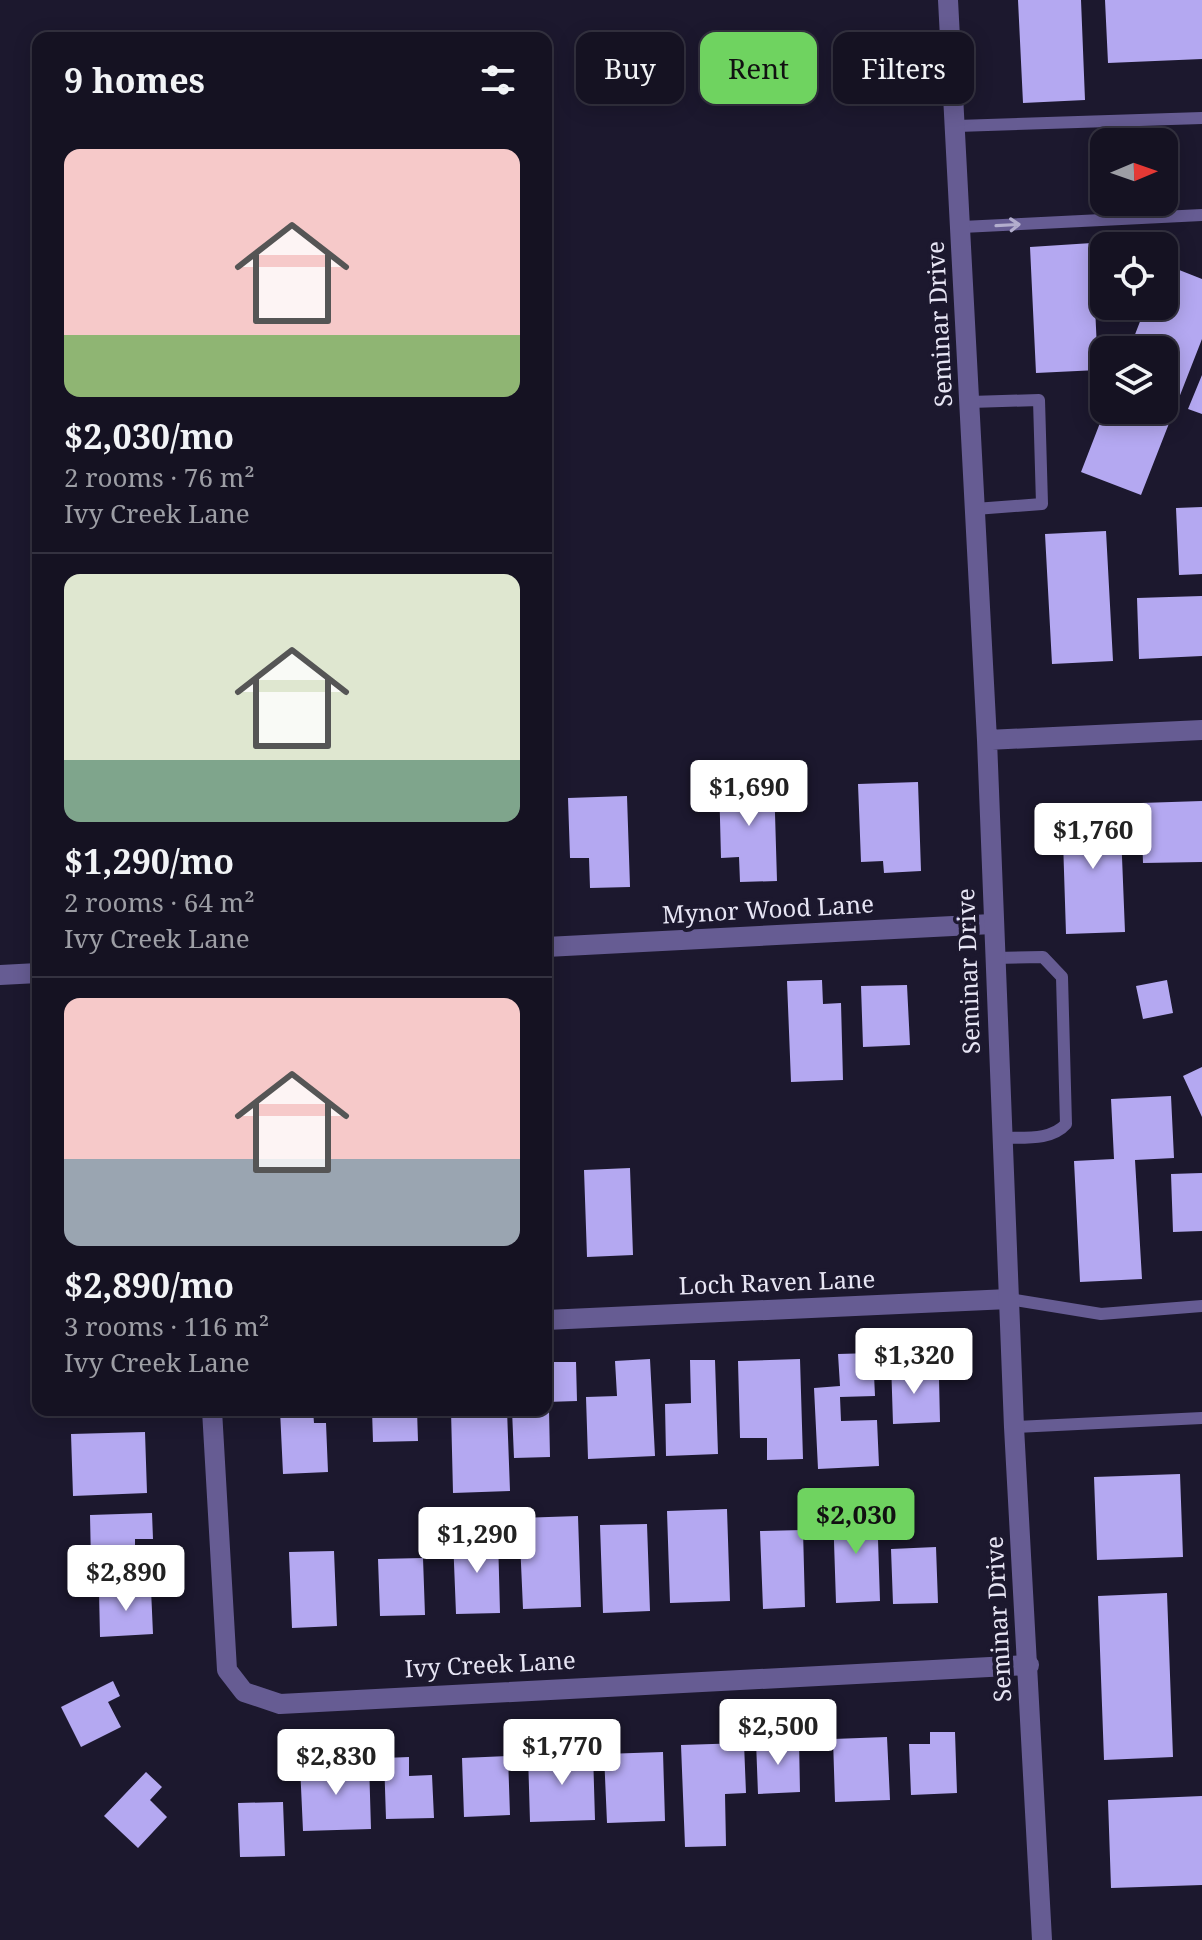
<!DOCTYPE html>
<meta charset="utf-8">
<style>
:root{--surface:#151222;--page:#22202f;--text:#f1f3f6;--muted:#9d9ea5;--line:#343240;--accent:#6fd360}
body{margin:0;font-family:"Noto Serif",serif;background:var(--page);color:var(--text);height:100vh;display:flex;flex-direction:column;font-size:30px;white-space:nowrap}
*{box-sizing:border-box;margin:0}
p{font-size:26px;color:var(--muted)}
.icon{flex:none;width:44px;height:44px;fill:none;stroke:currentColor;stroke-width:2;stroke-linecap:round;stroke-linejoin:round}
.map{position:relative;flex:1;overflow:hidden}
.drawer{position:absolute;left:32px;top:32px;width:520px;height:1384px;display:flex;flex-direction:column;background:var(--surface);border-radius:16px;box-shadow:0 4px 20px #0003,0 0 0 2px var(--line)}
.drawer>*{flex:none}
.banner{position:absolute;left:576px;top:32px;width:506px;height:72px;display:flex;gap:16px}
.needle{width:52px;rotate:88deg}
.tools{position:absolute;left:1090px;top:128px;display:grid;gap:16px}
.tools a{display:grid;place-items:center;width:88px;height:88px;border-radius:16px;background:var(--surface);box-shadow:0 4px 20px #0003,0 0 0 2px var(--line);font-size:40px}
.price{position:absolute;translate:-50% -68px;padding:0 18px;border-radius:8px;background:#fff;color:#222;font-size:26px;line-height:52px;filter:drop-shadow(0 2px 4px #0008)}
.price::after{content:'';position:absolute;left:50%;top:48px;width:24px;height:18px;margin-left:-12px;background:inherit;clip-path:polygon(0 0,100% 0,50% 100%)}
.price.active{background:var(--accent);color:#111}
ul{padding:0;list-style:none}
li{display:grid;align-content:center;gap:16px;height:424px;padding:0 32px}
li+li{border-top:2px solid var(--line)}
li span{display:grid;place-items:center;height:248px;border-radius:16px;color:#555}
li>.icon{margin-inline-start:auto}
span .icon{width:144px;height:144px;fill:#fffc;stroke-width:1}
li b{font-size:34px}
h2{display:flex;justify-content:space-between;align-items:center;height:96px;padding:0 32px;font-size:34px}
.pill{padding:0 28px;border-radius:16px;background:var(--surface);box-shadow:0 4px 20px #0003,0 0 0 2px var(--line);font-size:28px;line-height:72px}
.pill.active{background:var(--accent);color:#111}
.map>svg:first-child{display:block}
.building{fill:#b4a8f1}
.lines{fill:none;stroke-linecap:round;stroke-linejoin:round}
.service{stroke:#665c93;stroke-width:12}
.minor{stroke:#665c93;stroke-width:20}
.tertiary{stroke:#665c93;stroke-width:20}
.oneway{stroke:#b3aecd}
.labels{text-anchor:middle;stroke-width:8;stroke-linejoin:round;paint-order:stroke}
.street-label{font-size:24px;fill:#e7e5f4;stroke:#1c182e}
</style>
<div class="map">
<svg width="1202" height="1940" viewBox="0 0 1202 1940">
<rect width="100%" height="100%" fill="#1c182e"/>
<path class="building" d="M1018,0H1081L1085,100L1023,103Z
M1105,0H1202V59L1108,63Z
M1092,243L1098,370L1036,373L1030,247Z
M1164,264L1202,279V339L1141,495L1081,472L1105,410H1164V350H1129L1146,306H1164Z
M1202,375V414L1188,409Z
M1202,507V574L1179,575L1176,508Z
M1106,531L1113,661L1052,664L1045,534Z
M1202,596V656L1139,659L1137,598Z
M546,775H551L553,816H546Z
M774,780L777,881L740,882L739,857L721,858L719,781Z
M918,782L921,871L884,873L883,861L861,862L858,784Z
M627,796L630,887L590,888L589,858H570L568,798Z
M1202,801V862L1143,863L1141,803Z
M1120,807L1125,932L1066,934L1062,809Z
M822,980L823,1004L841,1003L843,1080L791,1082L787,981Z
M1167,980L1173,1013L1143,1019L1136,986Z
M907,985L910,1045L863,1047L861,986Z
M1202,1067V1117L1183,1076Z
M1171,1096L1174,1158L1135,1160L1142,1279L1080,1282L1074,1161L1114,1159L1111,1099Z
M630,1168L633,1255L587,1257L584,1170Z
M1202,1173V1231L1173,1232L1171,1174Z
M873,1353L875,1396L840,1397L841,1421L877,1420L879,1466L818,1469L814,1388L840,1386L838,1354Z
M650,1359L655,1456L588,1459L586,1397L617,1396L615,1361Z
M800,1359L803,1459L767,1460V1438H740L738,1361Z
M690,1360H715L718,1454L666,1456L665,1404L691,1403Z
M891,1361H915V1380L939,1379L940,1422L893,1424Z
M546,1362H576L577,1401L546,1402Z
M56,1410H115V1415L57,1417Z
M280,1410H313L314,1423H326L328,1472L283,1474Z
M372,1410H417L418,1441L373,1442Z
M451,1410H507L510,1491L453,1493Z
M512,1410H549L550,1457L514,1458Z
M145,1432L147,1493L73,1496L71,1434Z
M1180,1474L1183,1557L1097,1560L1094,1477Z
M727,1509L730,1601L670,1603L667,1511Z
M877,1509L880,1601L836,1603L833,1511Z
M152,1513L153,1539H135V1562L91,1563L90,1515Z
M578,1516L581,1607L523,1609L519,1518Z
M647,1524L650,1611L603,1613L600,1525Z
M803,1530L805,1607L763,1609L760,1531Z
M498,1537L500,1613L456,1614L453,1538Z
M936,1547L938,1603L893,1604L891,1549Z
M334,1551L337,1626L292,1628L289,1552Z
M423,1558L425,1615L380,1616L378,1559Z
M151,1589L153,1634L100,1637L99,1591Z
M1167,1593L1173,1757L1104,1760L1098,1596Z
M113,1681L120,1696L108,1702L121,1727L81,1747L61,1707Z
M930,1732H955L957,1793L911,1795L909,1744H930Z
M887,1737L890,1800L835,1802L833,1739Z
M799,1740L800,1792L758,1794L756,1741Z
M744,1743L746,1793L725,1794L726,1846L685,1847L681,1745Z
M593,1752L595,1820L530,1822L528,1754Z
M663,1752L665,1821L607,1823L604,1754Z
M508,1756L510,1815L464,1817L462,1758Z
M409,1757V1776L432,1775L434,1818L386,1819L384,1758Z
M369,1762L371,1829L303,1831L300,1765Z
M146,1772L162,1787L150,1800L167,1817L138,1848L104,1816Z
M1202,1796V1885L1111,1888L1108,1800Z
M283,1802L285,1856L240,1857L238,1803Z"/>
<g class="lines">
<path class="service" d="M957,126L1202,118
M962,227L1202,215
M970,402L1039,400L1042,504L975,509
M994,958L1043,957L1062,977L1066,1124C1051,1141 1023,1137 1002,1138
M1009,1299L1101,1314L1202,1306
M1014,1427L1202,1418"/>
<path class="minor" d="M546,947L992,924
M0,975L38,973
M546,1320L1009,1299
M212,1410L227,1670L244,1692L280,1704L1029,1665"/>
<path class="tertiary" d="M948,0L987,740L1014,1427L1042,1940
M987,740L1202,730"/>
</g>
<defs><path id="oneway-shaft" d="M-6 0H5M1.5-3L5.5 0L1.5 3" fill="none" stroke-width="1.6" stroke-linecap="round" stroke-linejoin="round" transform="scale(2)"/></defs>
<use class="oneway" href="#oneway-shaft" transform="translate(1008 225) rotate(-3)"/>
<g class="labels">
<g class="street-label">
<text transform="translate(940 324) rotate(-93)" y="8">Seminar Drive</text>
<text transform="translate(768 910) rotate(-3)" y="8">Mynor Wood Lane</text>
<text transform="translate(969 971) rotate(-92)" y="8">Seminar Drive</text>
<text transform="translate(777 1283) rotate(-2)" y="8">Loch Raven Lane</text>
<text transform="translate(999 1619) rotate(-93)" y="8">Seminar Drive</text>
<text transform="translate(490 1665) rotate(-3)" y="8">Ivy Creek Lane</text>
</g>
</g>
</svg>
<div class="tools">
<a><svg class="needle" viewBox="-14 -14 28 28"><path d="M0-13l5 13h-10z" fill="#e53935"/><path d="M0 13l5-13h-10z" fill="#9d9ea5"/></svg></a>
<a><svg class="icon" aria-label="locate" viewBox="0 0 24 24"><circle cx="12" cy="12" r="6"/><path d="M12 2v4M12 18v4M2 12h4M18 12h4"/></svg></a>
<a><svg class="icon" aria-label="layers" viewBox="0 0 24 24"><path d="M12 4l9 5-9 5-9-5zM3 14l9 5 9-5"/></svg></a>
</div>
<b class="price" style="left:749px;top:828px">$1,690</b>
<b class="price" style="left:1093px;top:871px">$1,760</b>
<b class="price" style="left:914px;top:1396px">$1,320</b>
<b class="price active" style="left:856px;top:1556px">$2,030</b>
<b class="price" style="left:477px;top:1575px">$1,290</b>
<b class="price" style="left:126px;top:1613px">$2,890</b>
<b class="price" style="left:778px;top:1767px">$2,500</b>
<b class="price" style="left:562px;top:1787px">$1,770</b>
<b class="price" style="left:336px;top:1797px">$2,830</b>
<div class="banner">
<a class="pill">Buy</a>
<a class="pill active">Rent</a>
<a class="pill">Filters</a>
</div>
<section class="drawer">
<h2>9 homes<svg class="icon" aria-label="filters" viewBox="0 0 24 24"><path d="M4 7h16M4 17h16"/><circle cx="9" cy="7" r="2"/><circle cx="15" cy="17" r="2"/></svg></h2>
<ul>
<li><span style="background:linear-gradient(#f6c9c9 75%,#8fb573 0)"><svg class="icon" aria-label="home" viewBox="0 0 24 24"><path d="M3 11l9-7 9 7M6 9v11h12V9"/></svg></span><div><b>$2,030/mo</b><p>2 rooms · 76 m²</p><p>Ivy Creek Lane</p></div></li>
<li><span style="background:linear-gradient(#dfe7d0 75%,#7fa58c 0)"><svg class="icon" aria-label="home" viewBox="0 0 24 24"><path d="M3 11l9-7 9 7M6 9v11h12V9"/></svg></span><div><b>$1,290/mo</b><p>2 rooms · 64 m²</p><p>Ivy Creek Lane</p></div></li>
<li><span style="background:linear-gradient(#f6c9c9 65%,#9aa5b1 0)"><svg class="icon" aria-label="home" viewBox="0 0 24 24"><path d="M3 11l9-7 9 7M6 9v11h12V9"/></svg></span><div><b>$2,890/mo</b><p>3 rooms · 116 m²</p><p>Ivy Creek Lane</p></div></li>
</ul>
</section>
</div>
